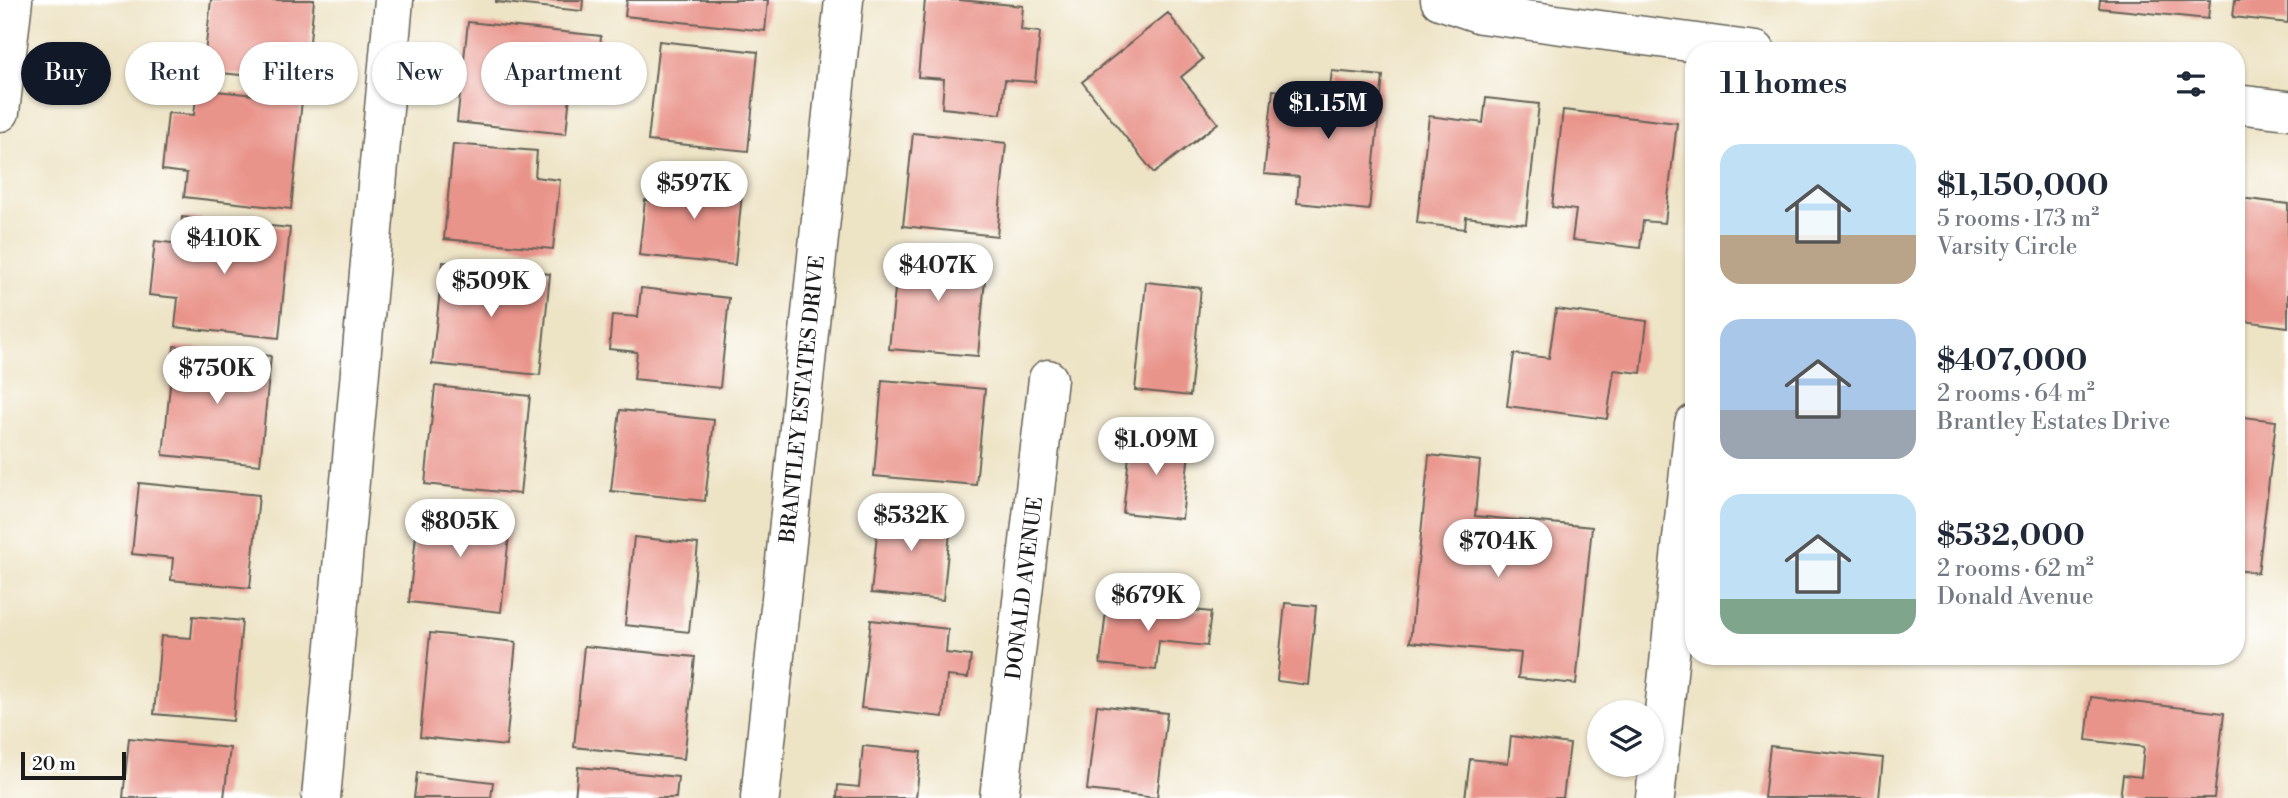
<!DOCTYPE html>
<meta charset="utf-8">
<style>
:root{--surface:#fff;--page:#f2f2f3;--text:#1f2937;--muted:#747a83;--accent:#111827}
body{margin:0;font-family:"Libre Bodoni",serif;background:var(--page);color:var(--text);height:100vh;display:flex;flex-direction:column;font-size:26px;white-space:nowrap}
*{box-sizing:border-box;margin:0}
p{font-size:23px;color:var(--muted)}
.icon{flex:none;width:38px;height:38px;fill:none;stroke:currentColor;stroke-width:2;stroke-linecap:round;stroke-linejoin:round}
.map{position:relative;flex:1;overflow:hidden}
.details{position:absolute;left:1685px;top:42px;width:560px;height:623px;display:flex;flex-direction:column;background:var(--surface);border-radius:28px;box-shadow:0 2px 5px #0004}
.details>*{flex:none}
.top-card{position:absolute;left:21px;top:42px;width:665px;height:63px;display:flex;gap:14px}
.fabs{position:absolute;left:1587px;top:700px;display:grid;gap:14px}
.fabs a{display:grid;place-items:center;width:77px;height:77px;border-radius:50%;background:var(--surface);box-shadow:0 2px 5px #0004;font-size:35px}
.scale{position:absolute;left:21px;bottom:18px;width:105px;box-sizing:border-box;padding-left:7px;border:4px solid #1c1c1c;border-top:0;font-size:19px;line-height:24px;white-space:nowrap;color:#1c1c1c;-webkit-text-stroke:5px #fff;paint-order:stroke}
.price{position:absolute;translate:-50% -60px;padding:0 16px;border-radius:24px;background:#fff;color:#222;font-size:23px;line-height:46px;filter:drop-shadow(0 2px 4px #0008)}
.price::after{content:'';position:absolute;left:50%;top:42px;width:21px;height:16px;margin-left:-10px;background:inherit;clip-path:polygon(0 0,100% 0,50% 100%)}
.price.active{background:var(--accent);color:#fff}
ul{padding:0;list-style:none}
li{display:flex;align-items:center;gap:21px;height:175px;padding:0 35px}
li span{display:grid;place-items:center;flex:none;width:196px;height:140px;border-radius:21px;color:#555}
li>.icon{margin-inline-start:auto}
span .icon{width:84px;height:84px;fill:#fffc;stroke-width:1}
li b{font-size:30px}
h2{display:flex;justify-content:space-between;align-items:center;height:84px;padding:0 35px;font-size:30px}
.chip{padding:0 24px;border-radius:32px;background:var(--surface);box-shadow:0 2px 5px #0004;font-size:24px;line-height:63px}
.chip.active{background:var(--accent);color:#fff}
.map>svg:first-child{display:block}
.building{fill:#e9948b}
.lines{fill:none;stroke-linecap:round;stroke-linejoin:round}
.minor-casing{stroke:#656257;stroke-width:41}
.tertiary-casing{stroke:#656257;stroke-width:41}
.minor{stroke:#fff;stroke-width:38}
.tertiary{stroke:#fff;stroke-width:38}
.labels{text-anchor:middle;stroke-width:5;stroke-linejoin:round;paint-order:stroke}
.street-label{font-size:21px;fill:#1c1c1c;stroke:#fff}
</style>
<div class="map">
<svg width="2288" height="798" viewBox="0 0 2288 798">
<rect width="100%" height="100%" fill="#fff"/>
<filter id="ink" filterUnits="userSpaceOnUse"><feTurbulence type="fractalNoise" baseFrequency=".0143" numOctaves="2"/><feDisplacementMap in="SourceGraphic" scale="14" xChannelSelector="R" yChannelSelector="G"/><feConvolveMatrix kernelMatrix="1 2 1 2 8 2 1 2 1" color-interpolation-filters="sRGB"/></filter>
<filter id="wash" filterUnits="userSpaceOnUse"><feTurbulence type="fractalNoise" baseFrequency=".00686" numOctaves="4" result="noise"/><feDisplacementMap in="SourceGraphic" scale="28" xChannelSelector="R" yChannelSelector="G"/><feGaussianBlur stdDeviation="1.57" result="paint"/><feColorMatrix in="noise" values="0 0 0 0 0 0 0 0 0 0 0 0 0 0 0 0 0 1.4 0 .05"/><feComposite in="paint" operator="in"/></filter>
<g filter="url(#wash)">
<rect width="100%" height="100%" fill="#ede3c5"/>
<g id="blocks">
<path class="building" d="M211,0H314L306,82L203,71Z
M496,0H583L582,11L496,2Z
M627,0H768L765,31L625,16Z
M925,0H959L1023,6L1021,30L1040,32L1035,82L1005,80L1001,114L942,108L944,79L918,77Z
M2100,0H2210L2208,19L2099,8Z
M2235,0H2288V23L2233,17Z
M1168,13L1203,59L1181,77L1218,123L1154,173L1082,82Z
M468,22L601,36L598,68L573,65L566,134L457,122Z
M659,41L758,52L748,151L648,141Z
M1332,71L1383,76L1369,210L1297,203L1299,177L1264,174L1273,90L1329,96Z
M197,89L302,100L291,209L184,197L187,173L162,170L168,113L194,115Z
M1486,98L1539,104L1526,224L1466,217L1465,229L1417,223L1429,116L1483,123Z
M1563,110L1677,123L1665,223L1643,221L1640,248L1572,240L1576,210L1552,207Z
M913,133L1006,143L997,236L903,226Z
M453,144L537,151L535,177L560,180L553,249L444,239Z
M666,175L743,183L735,265L639,255L645,200L663,202Z
M1692,190L1694,191V224H1689Z
M2240,198L2288,204V327L2236,320V226Z
M182,217L290,228L279,338L175,327L178,298L149,295L155,241L180,244Z
M899,249L987,257L978,356L889,349Z
M443,262L550,274L540,375L432,364Z
M1146,282L1201,288L1190,396L1135,390Z
M641,288L729,298L720,388L634,379L637,352L609,349L612,315L638,317Z
M1556,309L1647,321L1641,373L1614,370L1607,419L1507,406L1514,354L1549,358Z
M174,346L271,356L260,465L163,455Z
M882,380L985,389L976,485L874,476Z
M435,386L530,396L520,494L425,484Z
M620,410L714,420L705,501L611,491Z
M2236,416L2276,421L2258,573L2236,570Z
M1131,436L1190,442L1182,519L1123,513Z
M1429,455L1480,461L1475,516L1592,527L1576,684L1518,678L1521,653L1410,642Z
M139,483L259,495L250,588L171,580L173,558L132,554Z
M880,505L952,513L943,600L871,593Z
M419,506L511,516L501,612L409,602Z
M634,537L698,544L689,632L625,625Z
M1107,601L1211,612L1207,646L1159,641L1156,670L1100,664Z
M1285,603L1316,606L1308,685L1277,681Z
M193,616L242,621L233,721L154,714L161,636L191,638Z
M871,620L948,629L946,653L971,656L968,678L947,676L943,717L861,708Z
M430,633L516,642L506,746L420,737Z
M584,646L695,657L684,759L574,747Z
M2091,697L2224,713L2214,798H2120L2123,775L2141,777L2144,747L2086,740Z
M1097,705L1167,713L1157,798L1087,790Z
M1511,736L1570,744L1563,798H1465L1470,759L1508,763Z
M129,738L230,748L224,798H123Z
M863,746L921,752L916,798H837L838,785L859,787Z
M1770,746L1883,758L1879,798H1764Z
M578,767L678,777L676,798H575Z
M417,773L493,782L491,798H414Z"/>
</g>
</g>
<g filter="url(#ink)">
<use href="#blocks" fill-opacity="0" stroke="#656257" stroke-width="2"/>
<g class="lines">
<defs>
<path id="minor" d="M1440,0L1481,14L1756,51
M2236,104L2288,110
M321,798L394,0
M760,798L844,0
M999,798L1048,379
M1655,798L1694,424"/>
<path id="tertiary" d="M0,112L13,0"/>
</defs>
<use href="#minor" class="minor-casing"/>
<use href="#tertiary" class="tertiary-casing"/>
<use href="#minor" class="minor"/>
<use href="#tertiary" class="tertiary"/>
</g>
</g>
<g class="labels">
<g class="street-label">
<text transform="translate(802 399) rotate(-84)" y="7">BRANTLEY ESTATES DRIVE</text>
<text transform="translate(1024 588) rotate(-83)" y="7">DONALD AVENUE</text>
</g>
</g>
</svg>
<div class="fabs">
<a><svg class="icon" aria-label="layers" viewBox="0 0 24 24"><path d="M12 4l9 5-9 5-9-5zM3 14l9 5 9-5"/></svg></a>
</div>
<div class="scale">20 m</div>
<b class="price active" style="left:1328px;top:141px">$1.15M</b>
<b class="price" style="left:694px;top:221px">$597K</b>
<b class="price" style="left:224px;top:276px">$410K</b>
<b class="price" style="left:938px;top:303px">$407K</b>
<b class="price" style="left:491px;top:319px">$509K</b>
<b class="price" style="left:217px;top:406px">$750K</b>
<b class="price" style="left:1156px;top:477px">$1.09M</b>
<b class="price" style="left:911px;top:553px">$532K</b>
<b class="price" style="left:460px;top:559px">$805K</b>
<b class="price" style="left:1498px;top:579px">$704K</b>
<b class="price" style="left:1148px;top:633px">$679K</b>
<div class="top-card">
<a class="chip active">Buy</a>
<a class="chip">Rent</a>
<a class="chip">Filters</a>
<a class="chip">New</a>
<a class="chip">Apartment</a>
</div>
<section class="details">
<h2>11 homes<svg class="icon" aria-label="filters" viewBox="0 0 24 24"><path d="M4 7h16M4 17h16"/><circle cx="9" cy="7" r="2"/><circle cx="15" cy="17" r="2"/></svg></h2>
<ul>
<li><span style="background:linear-gradient(#bfe0f5 65%,#b9a48a 0)"><svg class="icon" aria-label="home" viewBox="0 0 24 24"><path d="M3 11l9-7 9 7M6 9v11h12V9"/></svg></span><div><b>$1,150,000</b><p>5 rooms · 173 m²</p><p>Varsity Circle</p></div></li>
<li><span style="background:linear-gradient(#a9c7e8 65%,#9aa5b1 0)"><svg class="icon" aria-label="home" viewBox="0 0 24 24"><path d="M3 11l9-7 9 7M6 9v11h12V9"/></svg></span><div><b>$407,000</b><p>2 rooms · 64 m²</p><p>Brantley Estates Drive</p></div></li>
<li><span style="background:linear-gradient(#bfe0f5 75%,#7fa58c 0)"><svg class="icon" aria-label="home" viewBox="0 0 24 24"><path d="M3 11l9-7 9 7M6 9v11h12V9"/></svg></span><div><b>$532,000</b><p>2 rooms · 62 m²</p><p>Donald Avenue</p></div></li>
</ul>
</section>
</div>
